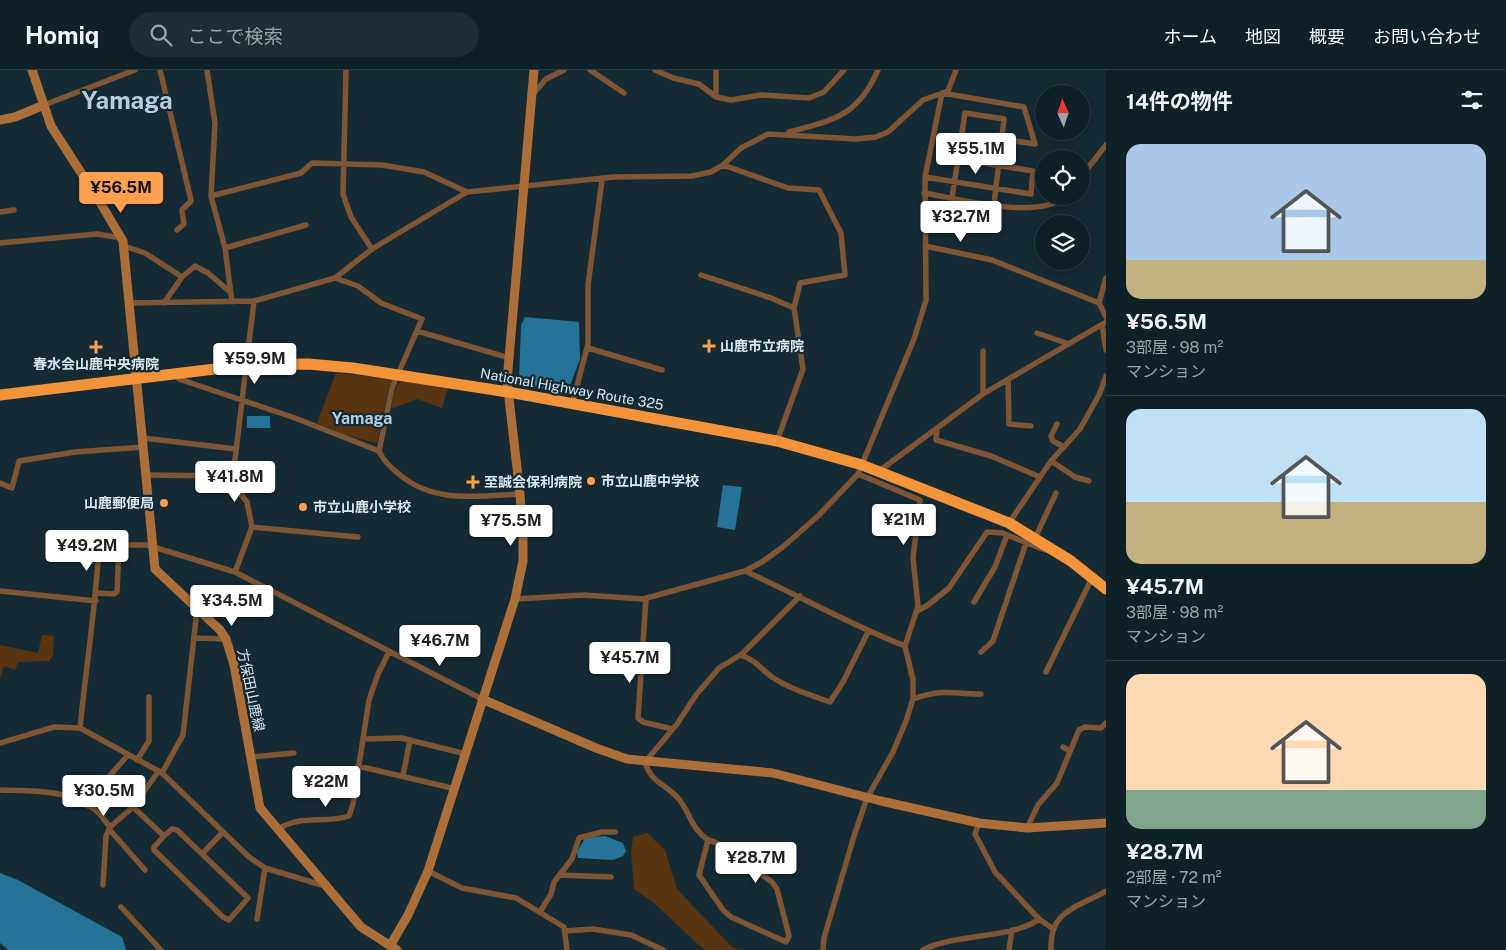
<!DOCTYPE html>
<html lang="ja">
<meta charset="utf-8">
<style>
:root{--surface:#102027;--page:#1e2d33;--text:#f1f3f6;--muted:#9ca3a7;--line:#303e44;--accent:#fa9f4e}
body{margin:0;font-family:"Public Sans","Noto Sans JP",sans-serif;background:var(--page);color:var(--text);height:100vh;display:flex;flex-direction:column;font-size:19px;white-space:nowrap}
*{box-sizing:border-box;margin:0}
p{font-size:16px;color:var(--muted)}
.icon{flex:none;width:28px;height:28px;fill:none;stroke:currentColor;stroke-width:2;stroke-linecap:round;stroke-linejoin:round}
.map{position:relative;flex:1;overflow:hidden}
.panel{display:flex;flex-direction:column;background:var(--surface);width:400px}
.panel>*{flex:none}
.needle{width:32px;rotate:357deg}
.fabs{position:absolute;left:1035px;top:15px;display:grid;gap:10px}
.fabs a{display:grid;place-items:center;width:55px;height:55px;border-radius:50%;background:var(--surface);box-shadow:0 2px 12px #0003,0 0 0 1px var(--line);font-size:25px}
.price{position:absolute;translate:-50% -42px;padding:0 11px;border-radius:5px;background:#fff;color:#222;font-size:16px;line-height:32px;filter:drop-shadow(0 1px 2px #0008)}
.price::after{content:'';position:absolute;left:50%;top:30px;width:15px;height:11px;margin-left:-8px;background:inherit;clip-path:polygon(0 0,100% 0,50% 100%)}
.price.on{background:var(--accent);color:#111}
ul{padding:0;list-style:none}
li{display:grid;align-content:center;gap:10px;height:265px;padding:0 20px}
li+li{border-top:1px solid var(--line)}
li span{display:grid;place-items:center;height:155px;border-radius:15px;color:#555}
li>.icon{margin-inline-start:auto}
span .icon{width:90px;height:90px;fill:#fffc;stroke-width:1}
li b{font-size:21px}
h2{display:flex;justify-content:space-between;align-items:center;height:60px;padding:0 20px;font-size:21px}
header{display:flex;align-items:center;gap:30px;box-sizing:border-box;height:70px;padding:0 25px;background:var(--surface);border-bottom:1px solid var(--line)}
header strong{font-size:24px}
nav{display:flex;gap:28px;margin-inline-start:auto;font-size:18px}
.search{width:350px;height:45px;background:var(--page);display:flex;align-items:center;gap:12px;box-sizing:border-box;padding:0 18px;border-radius:28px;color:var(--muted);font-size:19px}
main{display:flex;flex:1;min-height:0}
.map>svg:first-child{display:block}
.green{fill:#593411}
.water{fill:#257396}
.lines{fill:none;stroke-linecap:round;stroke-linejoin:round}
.street{stroke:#7d5637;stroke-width:5.5}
.secondary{stroke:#ac6f3a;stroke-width:9}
.highway{stroke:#f3943a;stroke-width:11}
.poi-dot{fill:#fa9f4e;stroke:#162a34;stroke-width:2}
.labels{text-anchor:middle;stroke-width:4.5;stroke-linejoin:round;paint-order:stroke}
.poi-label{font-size:14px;font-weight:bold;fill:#d8e5ec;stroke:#162a34;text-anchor:start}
.street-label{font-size:14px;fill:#d8e5ec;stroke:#162a34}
.quarter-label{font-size:16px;font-weight:bold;fill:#b5cedc;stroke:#162a34}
.town-label{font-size:24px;font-weight:bold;fill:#b5cedc;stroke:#162a34}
</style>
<header>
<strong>Homiq</strong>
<div class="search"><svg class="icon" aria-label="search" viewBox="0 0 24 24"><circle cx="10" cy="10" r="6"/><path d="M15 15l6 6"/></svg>ここで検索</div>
<nav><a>ホーム</a><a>地図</a><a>概要</a><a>お問い合わせ</a></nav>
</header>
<main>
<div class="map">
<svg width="1106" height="880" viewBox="0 0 1106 880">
<rect width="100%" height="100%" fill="#162a34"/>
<path class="green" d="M336,303L394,309L389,317L377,373L345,365L317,353Z
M401,309L448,318L442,338L417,329L391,339L395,320Z
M42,565L54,566L53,585L49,591L18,592L15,600L4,596L0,609V575L38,583Z
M647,763L665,780L677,819L731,876L738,880H704L654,833L634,819L631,782L633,767Z"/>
<path class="water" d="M525,247L579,252L580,289L568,321L564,324L522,314L519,310L521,255Z
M247,346H270V358H247Z
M723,415L742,417L735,460L717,457Z
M605,766L623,773L626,781L623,786L613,790L578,788L577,782L585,768Z
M0,803L18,810L122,867L126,880H8L0,873Z"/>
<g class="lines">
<path class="street" d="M160,0L190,126L191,131L182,140L184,154L177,160
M207,0L215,53L211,126L225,178L232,232
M346,0L343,124L351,147L372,179
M590,0L624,23
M655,0L673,8L699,14L716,27L731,30L761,25L809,28L824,22L844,0
M942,23L1024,37L1035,74L1002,69
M533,24L546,9L564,0
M716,27V0
M44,35L135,0
M789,62C834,50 858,46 878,0
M723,95L788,118L819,120L841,163L845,205L800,213L794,238
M925,107L1031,124L1033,101L958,89
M1081,107L1106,75
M924,123C960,129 1038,151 1066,126
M211,126L301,103L312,93L382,95L424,102L467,122
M952,128L965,43L1004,49L994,134
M0,142L14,140
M0,173L97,164L121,168
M124,176L145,183L182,207
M925,176L992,190L1099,233
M225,178L306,155
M701,205L771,228L794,238L803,299L777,371
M335,208L358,216L381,233L422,249L392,318L379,381C383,390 391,398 399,404C433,434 478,426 520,424
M1106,208L1099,233L1106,247
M128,233L254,231L335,208L372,179L467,122L614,107L692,106L711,102L723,95L741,78L768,64L856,69L876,67L888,62L923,30L948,21L956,0
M164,233L182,207L195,196L208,203L229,221
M1102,255L1106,280
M417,261L510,288
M1037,263L1069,274
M588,278L662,300
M983,281V324
M178,305L179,309L295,348L379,381
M1008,310L1009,354L1031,356
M572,335L588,274V215L602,110
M1057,354L1051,366L1053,371L1064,377
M937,358L936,370L991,386L1040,407
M143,368L236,379
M1051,391L1075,407L1089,411
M879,401L983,324L1106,252
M146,405L233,406
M0,413L12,418L19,391L75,382L144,377
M1009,453L1051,391L1080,359L1099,325L1106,306
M252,457L358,467
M1035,468L1056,423
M745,501C798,525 850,555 905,576
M235,502L252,457L247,432L239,422L233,406L254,231
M0,521L96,531
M96,523L114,524L117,522L119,475
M646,528L638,648L643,652L672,659
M515,529L584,525L643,529L745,501L762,492L784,476L819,445L858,404L914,269L926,230L925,107L942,23
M974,532L995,497L1007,465
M917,541L928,535L949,518L987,462L1002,463L1045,480
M194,568L226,569
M981,582L993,571L1026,473
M740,585C758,591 758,597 772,607C790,619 810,625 830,632L843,612L868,562
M1046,602L1092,508
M913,629C944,618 950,624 981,624
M80,658C86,597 96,536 99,475H147L235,502L482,629
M363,669L401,668L466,684
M0,673L54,657L80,658L162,703L249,787L265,798L325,816
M1063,677L1070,681
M251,687L294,683
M137,690L149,671V627
M358,696L456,719
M162,703L183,665L197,540
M403,706L410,670
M0,720C30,721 68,719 94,739C100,743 105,751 110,757
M88,736L96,721L128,685
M133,737L164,766L172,759L177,760L248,828L229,850L223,847L154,780V777L164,766
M979,753L975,764L995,802L1039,849L1052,858
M1027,758L1038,735L1057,713L1079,660L1085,657L1101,658L1106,653
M109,759L145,800
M277,760C299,744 325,754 349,746L353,734L369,630L378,604L389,582
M708,770L715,772L772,812L777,819L789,866L786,872L731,847L723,840L699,805L708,770C689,757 691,741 676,726C663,713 650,711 645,692L677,654L696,625L719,598L742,584L800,526
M202,784L223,762
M428,801L462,818L516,828L564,857L567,880
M560,805L611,807
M103,815L106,766L110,757L133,737L158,702
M121,837L161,880
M540,842L551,824L554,812L572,789L579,768L602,762H615
M257,849L265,798
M565,861L593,859L631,865L663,880
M823,880L824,868L854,766L867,728L893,682L906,651L913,629V610L905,576L918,536L913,488L920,430L858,404
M923,880C956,863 1013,869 1039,849
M1009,880L1012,860
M1051,880C1049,840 1077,838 1106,821"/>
<path class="secondary" d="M32,0L51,56L98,129L123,171L155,499L220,560L226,569L234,595L260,738L361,857L397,880
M0,50L15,47L44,35
M482,629L596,678L627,689L773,703L881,731L979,753L1027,758L1106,753
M390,876L408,845L428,801L515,529L523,491V469L520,424L507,311L534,0"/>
<path class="highway" d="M0,325L248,295L308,294L353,298L508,322L777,371L862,395L1009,453L1071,491L1106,519"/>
</g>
<g class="poi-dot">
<path d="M706.5 268.5h5v5h5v5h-5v5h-5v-5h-5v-5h5z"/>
<path d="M93.5 269.5h5v5h5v5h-5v5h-5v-5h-5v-5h5z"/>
<circle cx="591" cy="411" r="5"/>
<path d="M470.5 404.5h5v5h5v5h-5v5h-5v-5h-5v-5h5z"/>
<circle cx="164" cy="433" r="5"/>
<circle cx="303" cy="437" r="5"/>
</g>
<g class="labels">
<g class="poi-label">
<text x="720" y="281">山鹿市立病院</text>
<text x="96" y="299" text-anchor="middle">春水会山鹿中央病院</text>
<text x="601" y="416">市立山鹿中学校</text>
<text x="484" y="417">至誠会保利病院</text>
<text x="154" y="438" text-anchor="end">山鹿郵便局</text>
<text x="313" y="442">市立山鹿小学校</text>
</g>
<g class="street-label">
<text transform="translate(572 319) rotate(10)" y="5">National Highway Route 325</text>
<text transform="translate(251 620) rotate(78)" y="5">方保田山鹿線</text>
</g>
<g class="quarter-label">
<text x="362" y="354">Yamaga</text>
</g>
<g class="town-label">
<text x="127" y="39">Yamaga</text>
</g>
</g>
</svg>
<div class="fabs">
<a><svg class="needle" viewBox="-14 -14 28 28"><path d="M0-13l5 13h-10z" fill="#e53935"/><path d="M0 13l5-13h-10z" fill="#9ca3a7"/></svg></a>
<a><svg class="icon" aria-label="locate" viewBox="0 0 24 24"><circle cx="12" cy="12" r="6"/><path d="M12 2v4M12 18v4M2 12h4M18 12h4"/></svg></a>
<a><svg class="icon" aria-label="layers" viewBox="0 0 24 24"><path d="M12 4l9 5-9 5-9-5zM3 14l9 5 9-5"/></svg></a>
</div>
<b class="price" style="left:976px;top:105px">¥55.1M</b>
<b class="price on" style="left:121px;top:144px">¥56.5M</b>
<b class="price" style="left:961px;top:173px">¥32.7M</b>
<b class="price" style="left:255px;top:315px">¥59.9M</b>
<b class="price" style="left:235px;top:433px">¥41.8M</b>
<b class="price" style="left:904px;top:476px">¥21M</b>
<b class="price" style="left:511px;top:477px">¥75.5M</b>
<b class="price" style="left:87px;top:502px">¥49.2M</b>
<b class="price" style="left:232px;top:557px">¥34.5M</b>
<b class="price" style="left:440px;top:597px">¥46.7M</b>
<b class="price" style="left:630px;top:614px">¥45.7M</b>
<b class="price" style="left:326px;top:738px">¥22M</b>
<b class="price" style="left:104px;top:747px">¥30.5M</b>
<b class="price" style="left:756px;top:814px">¥28.7M</b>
</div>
<section class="panel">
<h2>14件の物件<svg class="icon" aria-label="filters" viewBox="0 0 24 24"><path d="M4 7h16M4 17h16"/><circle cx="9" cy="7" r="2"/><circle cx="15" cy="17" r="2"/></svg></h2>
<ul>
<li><span style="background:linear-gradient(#a9c7e8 75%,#c2b280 0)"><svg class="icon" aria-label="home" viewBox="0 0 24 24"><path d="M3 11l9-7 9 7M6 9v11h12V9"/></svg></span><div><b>¥56.5M</b><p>3部屋 · 98 m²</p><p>マンション</p></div></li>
<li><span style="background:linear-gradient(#bfe0f5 60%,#c2b280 0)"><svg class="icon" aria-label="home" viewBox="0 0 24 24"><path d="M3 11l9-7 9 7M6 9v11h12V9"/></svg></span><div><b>¥45.7M</b><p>3部屋 · 98 m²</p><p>マンション</p></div></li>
<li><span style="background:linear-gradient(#ffd9b3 75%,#7fa58c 0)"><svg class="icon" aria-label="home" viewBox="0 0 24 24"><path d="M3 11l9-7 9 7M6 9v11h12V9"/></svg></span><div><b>¥28.7M</b><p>2部屋 · 72 m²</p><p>マンション</p></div></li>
</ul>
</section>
</main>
